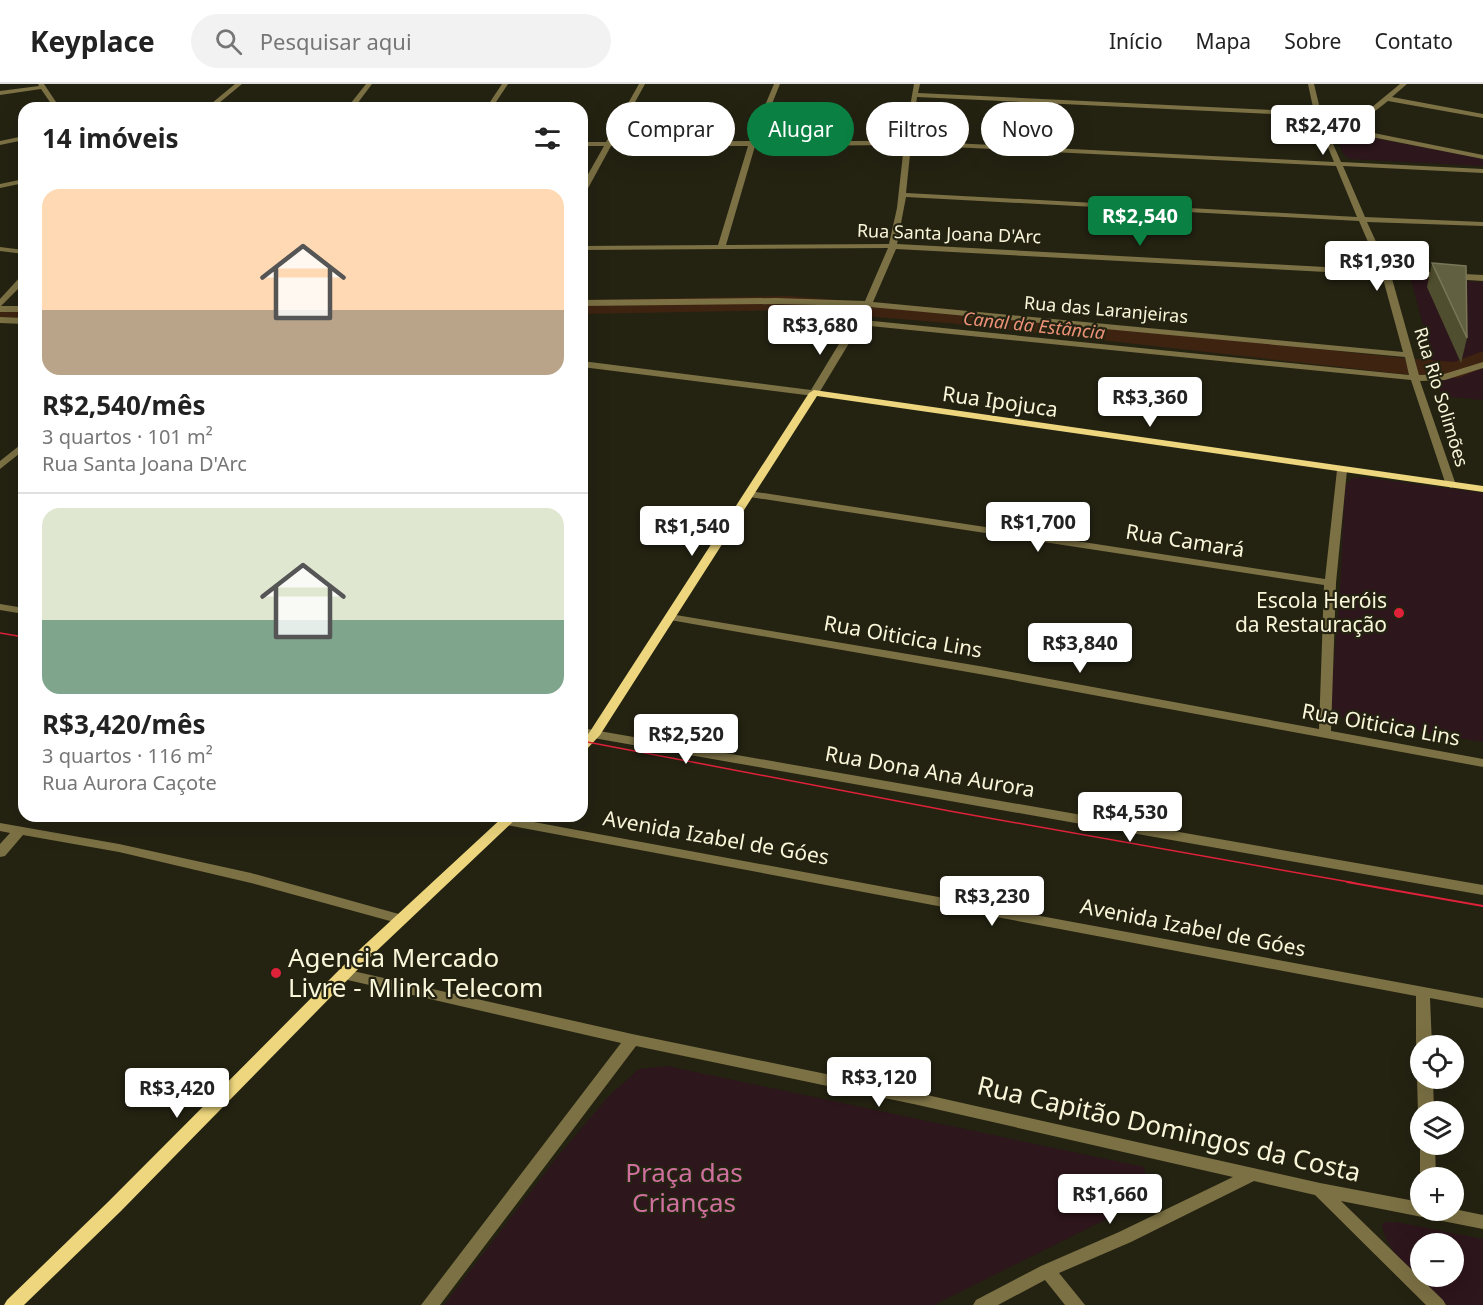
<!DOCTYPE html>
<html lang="pt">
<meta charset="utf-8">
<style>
:root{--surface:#fff;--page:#f2f2f2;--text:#222;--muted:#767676;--line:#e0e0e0;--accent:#0b8043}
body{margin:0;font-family:"Noto Sans",sans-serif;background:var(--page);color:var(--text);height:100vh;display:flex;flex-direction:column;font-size:22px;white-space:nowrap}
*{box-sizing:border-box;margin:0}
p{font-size:20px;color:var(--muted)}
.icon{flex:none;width:33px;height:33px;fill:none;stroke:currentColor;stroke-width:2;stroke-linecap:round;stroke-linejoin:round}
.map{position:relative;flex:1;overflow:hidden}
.panel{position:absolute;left:18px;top:18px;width:570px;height:720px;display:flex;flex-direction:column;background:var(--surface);border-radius:18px;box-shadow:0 6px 24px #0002}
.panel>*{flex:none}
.guide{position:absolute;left:606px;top:18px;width:570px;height:54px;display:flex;gap:12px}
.tools{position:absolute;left:1410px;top:951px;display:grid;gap:12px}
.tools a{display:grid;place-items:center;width:54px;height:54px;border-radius:50%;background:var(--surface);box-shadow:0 6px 24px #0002;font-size:30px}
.price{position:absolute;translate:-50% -51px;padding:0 14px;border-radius:6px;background:#fff;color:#222;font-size:20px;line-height:39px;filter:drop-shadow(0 2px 3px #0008)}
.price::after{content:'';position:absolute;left:50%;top:36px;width:18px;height:14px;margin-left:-9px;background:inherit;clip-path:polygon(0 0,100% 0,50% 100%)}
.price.selected{background:var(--accent);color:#fff}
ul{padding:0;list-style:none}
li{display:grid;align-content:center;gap:12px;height:318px;padding:0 24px}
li+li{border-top:2px solid var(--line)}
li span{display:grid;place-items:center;height:186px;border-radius:18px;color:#555}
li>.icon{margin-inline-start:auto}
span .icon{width:108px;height:108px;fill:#fffc;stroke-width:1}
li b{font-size:26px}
h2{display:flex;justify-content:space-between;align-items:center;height:72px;padding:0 24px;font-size:26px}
.chip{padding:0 21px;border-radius:27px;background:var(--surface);box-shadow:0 6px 24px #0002;font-size:21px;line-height:54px}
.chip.selected{background:var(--accent);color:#fff}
header{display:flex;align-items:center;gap:36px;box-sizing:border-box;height:84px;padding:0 30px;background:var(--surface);border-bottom:2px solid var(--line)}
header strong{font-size:28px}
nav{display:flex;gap:33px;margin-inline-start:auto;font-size:21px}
.search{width:420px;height:54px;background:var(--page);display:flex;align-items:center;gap:15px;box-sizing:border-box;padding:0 21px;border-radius:33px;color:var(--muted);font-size:22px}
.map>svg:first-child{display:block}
.green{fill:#2d161c;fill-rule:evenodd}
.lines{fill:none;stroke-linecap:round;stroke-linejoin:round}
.canal{fill:#3e2311;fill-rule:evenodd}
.minor{fill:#7c7144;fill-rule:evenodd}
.secondary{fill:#edd67e;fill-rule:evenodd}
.tram-far1{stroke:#df213a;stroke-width:1.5}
.tram{stroke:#df213a;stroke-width:2}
.wall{fill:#4f4e2e}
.building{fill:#616040;stroke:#797758;stroke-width:1.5}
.poi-dot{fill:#df213a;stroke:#242312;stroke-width:2}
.labels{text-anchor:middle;stroke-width:4.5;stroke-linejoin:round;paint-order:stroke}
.far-street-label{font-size:18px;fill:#faf6da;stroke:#242312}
.far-water-label{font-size:18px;font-style:italic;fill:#ec9177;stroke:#242312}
.street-label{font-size:21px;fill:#faf6da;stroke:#242312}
.poi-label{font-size:21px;fill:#faf6da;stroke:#242312;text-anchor:end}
.near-poi-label{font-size:26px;fill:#faf6da;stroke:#242312;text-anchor:start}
.near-street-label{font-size:26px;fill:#faf6da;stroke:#242312}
.near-park-label{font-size:26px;fill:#d0709f;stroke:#242312}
</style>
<header>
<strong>Keyplace</strong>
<div class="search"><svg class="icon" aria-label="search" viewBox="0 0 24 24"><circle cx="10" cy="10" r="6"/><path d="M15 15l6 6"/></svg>Pesquisar aqui</div>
<nav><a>Início</a><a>Mapa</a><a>Sobre</a><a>Contato</a></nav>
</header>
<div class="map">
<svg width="1483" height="1221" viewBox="0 0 1483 1221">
<rect width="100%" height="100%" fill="#242312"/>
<path class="green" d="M1342,48L1483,75V82L1350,75C1338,70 1342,56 1334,49Z
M1415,194L1483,198V316L1442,312L1411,196Z
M1363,393L1483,409V658L1344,635L1330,622L1340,507L1345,401L1352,394Z
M667,982L1144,1083L1149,1114L934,1221H444L558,1072L608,1013L639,985Z
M1385,1138H1396L1483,1155V1221H1447C1426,1200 1387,1172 1382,1141ZM1420,1160H1454V1192H1420Z"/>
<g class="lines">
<path class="canal" d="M789,212L949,225L1393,273L1454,278L1483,267V284L1458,294L1393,289L949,239L789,226L582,230V216Z
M0,223H24V237H0Z"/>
<path class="minor" d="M38,0H44L60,24H54L41,5L0,11V7L39,2Z
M235,0H242L213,24H206Z
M366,0H372L354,24H347Z
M502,0H508L492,24H486Z
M639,0H645L613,58L750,57L774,0H780L757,57H904L914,0H920L918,9L1314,28L1308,0H1314L1322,33L1366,28L1400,0H1407L1392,13L1483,30V34L1388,17L1370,31L1323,37L1324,39L1483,71V75L1326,44L1341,78L1483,85V89L1343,82L1365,133L1483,138V142L1367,138L1389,186L1483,191V197L1391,191L1419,291L1444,290L1483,278V284L1445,296L1420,297L1456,401L1451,404L1446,401L1411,296L860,241L819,309L814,312L582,283V277L811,306L862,222L776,220L582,222V216L776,214L865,217L888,164L582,166V162L718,161L748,62H611L586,108L582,110V101L604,62H582V58H606ZM917,13L1315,32L1334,78L911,57ZM904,61L897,124L889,160L726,161L755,62ZM911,61L1336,82L1357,133L906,109ZM906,113L1359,137L1380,186L897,160ZM896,165L1382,191L1403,268L873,218ZM870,223L1405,273L1409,291L863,236Z
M24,52V56L0,61V57Z
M24,95V99L0,104V100Z
M0,163L24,166V170L0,167Z
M24,191V199L1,222H24V228H0V215L21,192Z
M0,233L24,234V240L0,239Z
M24,358V366L0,385V377Z
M1342,383L1347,386L1336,499L1331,647L1483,675V683L985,591L670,536L664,533L670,530L985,583L1319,645L1324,501L750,413L745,410L750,407L1325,495L1337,386Z
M0,520L24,524V530L0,526Z
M582,644L1483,801V811L582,652Z
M507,733L1483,914V924L1430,914L1432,962H1420V967L1416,962V912L502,740L500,737Z
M0,739L119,760L251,789L406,832L408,835L406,838L401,840L251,799L119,768L23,751L5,772L0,773V760L10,749L0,747Z
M344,885L632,950L918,1009L1320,1099L1420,1118V1126L1454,1125L1483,1131V1145L1341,1117L1443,1216L1446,1221H1426L1315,1111L1254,1097L1131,1158L1059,1189L1085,1221H1065L1045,1196L998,1221H973L976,1216L1041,1182L1119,1148L1233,1093L918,1021L636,962L440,1221H421L621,959L339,894L337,890L339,886Z
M1420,990V994H1433L1434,1028H1420V1032L1418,1028L1417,994Z
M1420,1057V1060H1435L1436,1094H1420Z"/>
<path class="secondary" d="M814,306L1483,402V408L817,312L600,651L586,666L582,667V656L589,649L809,309Z
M504,732H519L367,876L121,1127L24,1221H4L7,1216L109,1117L357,868Z"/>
<path class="tram-far1" d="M0,549L24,553
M582,657L955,728L1355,799"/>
<path class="tram" d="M1347,798L1483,822"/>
</g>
<path class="wall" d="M1432,179L1467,254L1461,279L1427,203Z"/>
<path class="building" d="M1432,179L1466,182L1467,254Z"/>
<g class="poi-dot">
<circle cx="1399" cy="529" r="6"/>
<circle cx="276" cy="889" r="6"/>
</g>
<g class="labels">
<g class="far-street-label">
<text transform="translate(949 150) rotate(2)" y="6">Rua Santa Joana D'Arc</text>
<text transform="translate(1106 226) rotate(5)" y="6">Rua das Laranjeiras</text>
<text transform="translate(1441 313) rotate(73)" y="6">Rua Rio Solimões</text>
</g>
<g class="far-water-label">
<text transform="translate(1034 242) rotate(6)" y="6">Canal da Estância</text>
</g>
<g class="street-label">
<text transform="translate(1000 318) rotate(8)" y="7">Rua Ipojuca</text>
<text transform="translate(1185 457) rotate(9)" y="7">Rua Camará</text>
<text transform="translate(903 553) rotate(10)" y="7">Rua Oiticica Lins</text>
<text transform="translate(1381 641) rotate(10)" y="7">Rua Oiticica Lins</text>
<text transform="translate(930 688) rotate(10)" y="7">Rua Dona Ana Aurora</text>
<text transform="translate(716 754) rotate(10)" y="7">Avenida Izabel de Góes</text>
<text transform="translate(1193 844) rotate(11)" y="7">Avenida Izabel de Góes</text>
</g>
<g class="poi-label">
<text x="1387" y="524">Escola Heróis<tspan x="1387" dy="24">da Restauração</tspan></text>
</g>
<g class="near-poi-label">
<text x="288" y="883">Agencia Mercado<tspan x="288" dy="30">Livre - Mlink Telecom</tspan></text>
</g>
<g class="near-street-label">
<text transform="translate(1169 1045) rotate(13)" y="9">Rua Capitão Domingos da Costa</text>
</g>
<g class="near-park-label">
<text x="684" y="1098">Praça das<tspan x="684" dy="30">Crianças</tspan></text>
</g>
</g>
</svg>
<div class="tools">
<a><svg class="icon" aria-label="locate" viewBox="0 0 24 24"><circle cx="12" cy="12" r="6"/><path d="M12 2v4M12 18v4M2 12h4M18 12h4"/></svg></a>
<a><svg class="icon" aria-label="layers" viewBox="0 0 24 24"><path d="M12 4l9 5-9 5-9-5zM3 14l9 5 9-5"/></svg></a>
<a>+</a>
<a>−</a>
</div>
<b class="price" style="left:1323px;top:72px">R$2,470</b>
<b class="price selected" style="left:1140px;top:163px">R$2,540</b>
<b class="price" style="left:1377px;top:208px">R$1,930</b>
<b class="price" style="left:820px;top:272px">R$3,680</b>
<b class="price" style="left:1150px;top:344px">R$3,360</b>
<b class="price" style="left:1038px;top:469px">R$1,700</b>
<b class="price" style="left:692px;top:473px">R$1,540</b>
<b class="price" style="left:1080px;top:590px">R$3,840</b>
<b class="price" style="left:686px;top:681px">R$2,520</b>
<b class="price" style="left:1130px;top:759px">R$4,530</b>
<b class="price" style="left:992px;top:843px">R$3,230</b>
<b class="price" style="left:879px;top:1024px">R$3,120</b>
<b class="price" style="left:177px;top:1035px">R$3,420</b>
<b class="price" style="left:1110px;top:1141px">R$1,660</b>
<div class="guide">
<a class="chip">Comprar</a>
<a class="chip selected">Alugar</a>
<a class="chip">Filtros</a>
<a class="chip">Novo</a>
</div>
<section class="panel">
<h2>14 imóveis<svg class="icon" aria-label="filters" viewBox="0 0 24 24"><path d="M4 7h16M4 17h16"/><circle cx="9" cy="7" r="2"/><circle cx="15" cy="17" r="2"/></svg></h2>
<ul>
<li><span style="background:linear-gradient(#ffd9b3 65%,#b9a48a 0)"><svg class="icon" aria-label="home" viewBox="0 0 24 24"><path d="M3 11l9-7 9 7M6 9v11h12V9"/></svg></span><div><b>R$2,540/mês</b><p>3 quartos · 101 m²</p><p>Rua Santa Joana D'Arc</p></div></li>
<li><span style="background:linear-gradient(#dfe7d0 60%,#7fa58c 0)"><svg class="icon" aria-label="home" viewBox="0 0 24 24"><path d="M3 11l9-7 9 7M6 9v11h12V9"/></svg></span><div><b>R$3,420/mês</b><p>3 quartos · 116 m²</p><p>Rua Aurora Caçote</p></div></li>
</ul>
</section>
</div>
